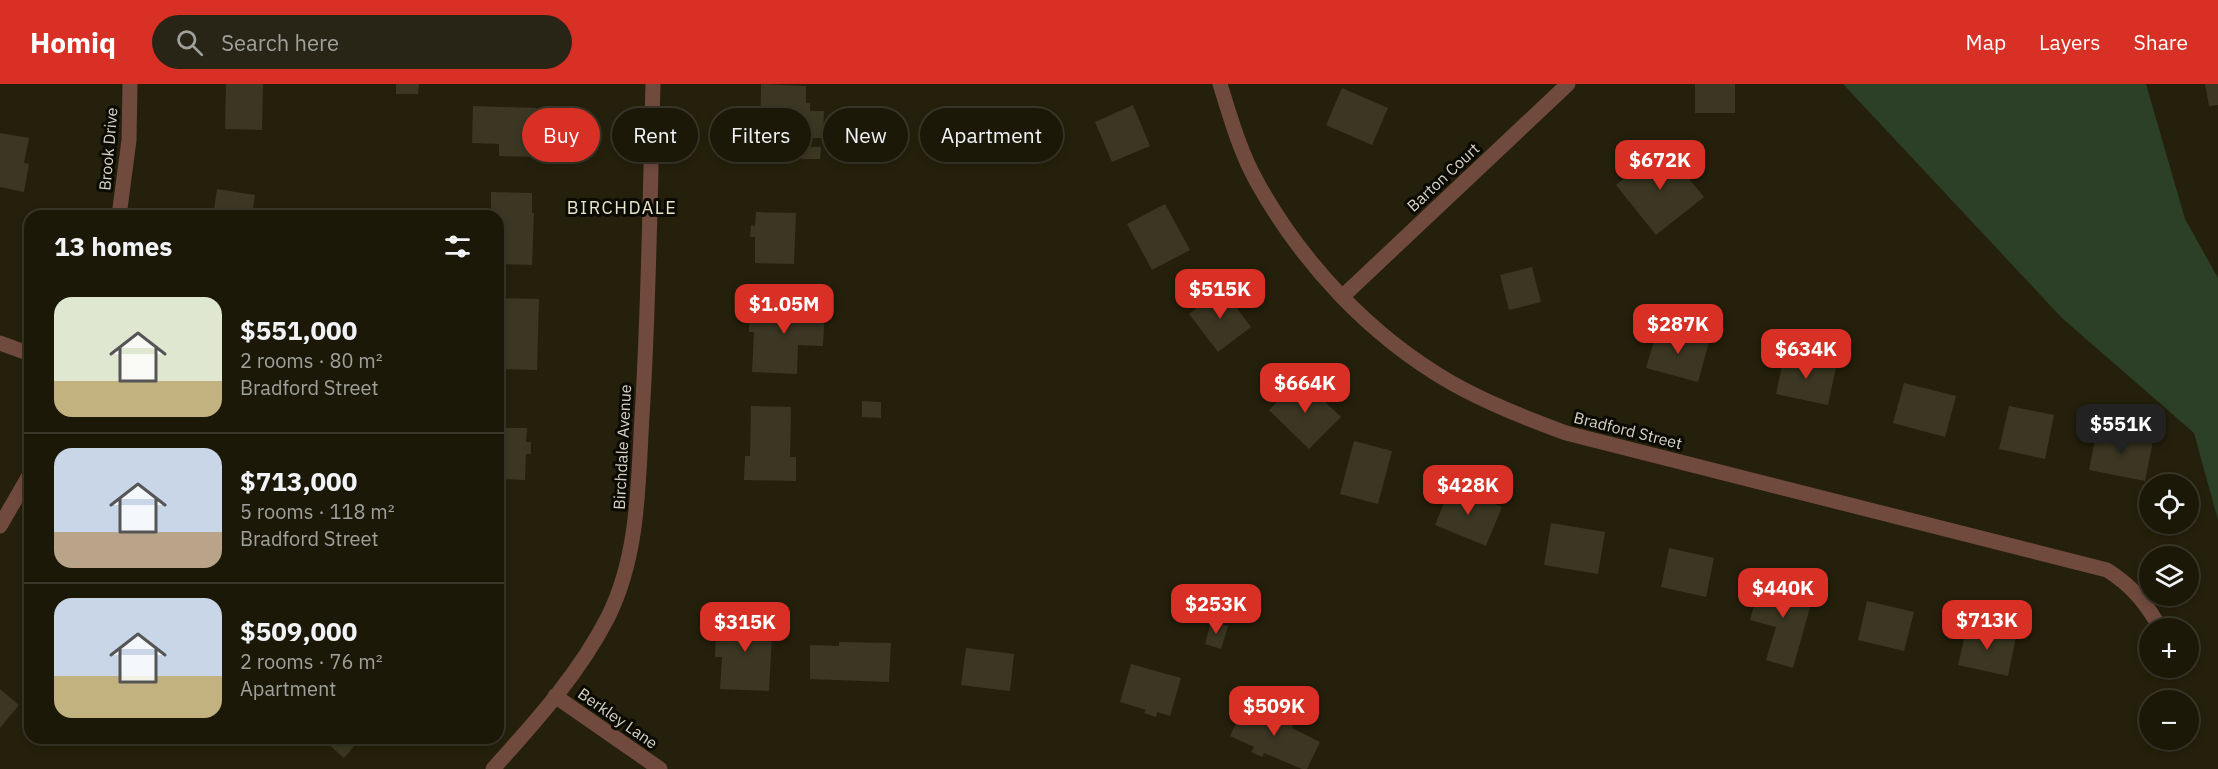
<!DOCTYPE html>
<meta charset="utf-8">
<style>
:root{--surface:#1b1808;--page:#282516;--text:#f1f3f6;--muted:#a0a09c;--line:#393729;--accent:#d93025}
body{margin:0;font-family:"IBM Plex Sans",sans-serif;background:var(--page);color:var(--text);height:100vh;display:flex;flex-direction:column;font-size:22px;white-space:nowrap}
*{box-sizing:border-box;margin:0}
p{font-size:20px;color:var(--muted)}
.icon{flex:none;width:33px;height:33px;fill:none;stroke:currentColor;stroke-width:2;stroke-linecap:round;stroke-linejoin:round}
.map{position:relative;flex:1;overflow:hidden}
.details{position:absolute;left:24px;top:126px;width:480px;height:534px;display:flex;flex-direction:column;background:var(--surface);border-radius:18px;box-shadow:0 3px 9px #0003,0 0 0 2px var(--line)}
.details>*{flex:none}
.top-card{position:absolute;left:522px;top:24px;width:570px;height:54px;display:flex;gap:12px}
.fabs{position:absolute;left:2139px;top:390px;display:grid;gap:12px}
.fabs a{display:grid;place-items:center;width:60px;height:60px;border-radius:50%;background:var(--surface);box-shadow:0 3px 9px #0003,0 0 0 2px var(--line);font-size:30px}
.price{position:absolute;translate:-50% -51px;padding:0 14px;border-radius:12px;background:var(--accent);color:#fff;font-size:20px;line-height:39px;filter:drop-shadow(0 2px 3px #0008)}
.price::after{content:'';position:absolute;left:50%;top:36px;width:18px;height:14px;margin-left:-9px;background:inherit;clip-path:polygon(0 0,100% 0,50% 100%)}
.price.selected{background:#222;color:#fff}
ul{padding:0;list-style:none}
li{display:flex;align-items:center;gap:18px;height:150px;padding:0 30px}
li+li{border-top:2px solid var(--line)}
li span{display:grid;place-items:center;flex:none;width:168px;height:120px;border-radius:18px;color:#555}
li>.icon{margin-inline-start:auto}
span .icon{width:72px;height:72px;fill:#fffc;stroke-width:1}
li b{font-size:26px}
h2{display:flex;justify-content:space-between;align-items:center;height:72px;padding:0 30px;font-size:26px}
.pill{padding:0 21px;border-radius:27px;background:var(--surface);box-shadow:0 3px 9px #0003,0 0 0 2px var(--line);font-size:21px;line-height:54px}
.pill.selected{background:var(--accent);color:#fff}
header{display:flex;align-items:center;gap:36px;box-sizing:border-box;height:84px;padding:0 30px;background:var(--accent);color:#fff}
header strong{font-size:28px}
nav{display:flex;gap:33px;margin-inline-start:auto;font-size:21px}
.search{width:420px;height:54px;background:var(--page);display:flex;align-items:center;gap:15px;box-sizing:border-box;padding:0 21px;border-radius:33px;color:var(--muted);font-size:22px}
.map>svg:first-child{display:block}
.green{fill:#2c4028}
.building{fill:#3b3722}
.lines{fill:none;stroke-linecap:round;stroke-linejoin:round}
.minor{stroke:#714a3e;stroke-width:15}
.labels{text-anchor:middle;stroke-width:6;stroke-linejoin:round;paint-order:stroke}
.street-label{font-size:16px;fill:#d6d4c7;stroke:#0b0a03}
.neighbourhood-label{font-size:18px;letter-spacing:1.5px;fill:#e9e5cb;stroke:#0b0a03}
</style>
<header>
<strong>Homiq</strong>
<div class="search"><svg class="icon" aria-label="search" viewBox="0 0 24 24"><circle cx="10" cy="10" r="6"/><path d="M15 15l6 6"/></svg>Search here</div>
<nav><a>Map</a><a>Layers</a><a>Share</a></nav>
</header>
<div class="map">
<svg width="2218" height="685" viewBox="0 0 2218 685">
<rect width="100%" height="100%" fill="#24200b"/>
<path class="green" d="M1843,0H2146L2185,135L2218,194V436L2194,349L2062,234Z"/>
<path class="building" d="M226,0H263L262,46L225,45Z
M396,0H419L418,10H396Z
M761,0L806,2V19H810V27H824L823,54H805V60L760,59Z
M1695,0H1735V29H1695Z
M2205,0H2218V21L2209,22Z
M1342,4L1388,24L1372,61L1326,41Z
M1133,21L1150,62L1112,78L1095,38Z
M473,22L537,24L535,73L499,72V60L472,59Z
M0,49L29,54L24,79L29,80L24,108L0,103Z
M803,63H821L820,75H802Z
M1663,63L1704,113L1656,151L1616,101Z
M217,105L255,111L252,132H213Z
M491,108L532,109V129H534L532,181L498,180V132H493V127H491Z
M1165,120L1190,166L1152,186L1127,140Z
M756,128L796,129L794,180L755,179V153H750L751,141L755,142Z
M1532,183L1541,218L1509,226L1500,191Z
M1222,204L1251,243L1218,268L1189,230Z
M498,214L539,215L537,286L498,285Z
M755,220L825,222L823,262L798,261L797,290L752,288L754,248H749V237L754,238Z
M1658,244L1709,258L1698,298L1646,284Z
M1784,272L1836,283L1828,321L1776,310Z
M1300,294L1341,333L1309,365L1269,326Z
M1904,299L1956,312L1945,353L1893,339Z
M862,317L881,318V334L862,333Z
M751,322L791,323L790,373H796V397L744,396L745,372H750Z
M2009,322L2054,331L2045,375L1999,365Z
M498,344H527L526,358H531V370H526L525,396L498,395Z
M2097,345L2153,357L2145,397L2089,386Z
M1354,357L1392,367L1378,420L1340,410Z
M1451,402L1502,423L1486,462L1435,441Z
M1551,439L1605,448L1598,490L1544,481Z
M1669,464L1714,474L1706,513L1661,503Z
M1761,495L1814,509L1793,584L1766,576L1776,543L1750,536Z
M1867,517L1914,528L1904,567L1858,556Z
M724,532L773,534L769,607L720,605L722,573H715L716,550H723Z
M1211,538L1228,542L1221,565L1205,560Z
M1967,542L2016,553L2008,592L1958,581Z
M839,558L891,559L889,598L810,595V561L839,562Z
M966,564L1014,570L1010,607L961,601Z
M1131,580L1181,594L1170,632L1157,628L1156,633L1144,629L1146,626L1120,618Z
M0,605L19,621L0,644Z
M1247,617L1294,639L1292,644L1320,658L1307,685H1302L1264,669L1262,673L1251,668L1254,663L1230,652Z
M321,654H361L344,674Z"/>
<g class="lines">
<path class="minor" d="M1220,0C1230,32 1240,68 1257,98C1302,179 1369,251 1450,298C1487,319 1526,334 1566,349L2107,486C2129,500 2143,515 2156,537
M119,132L129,56L130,0
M1342,213L1568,0
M0,259L30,270
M0,442L30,390
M555,612L660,685
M493,685C535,638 579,590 608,533C639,471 638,400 642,332C649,222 650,111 653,0"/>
</g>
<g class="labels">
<g class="street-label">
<text transform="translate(108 65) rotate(-85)" y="6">Brook Drive</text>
<text transform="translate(1443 93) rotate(-43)" y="6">Barton Court</text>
<text transform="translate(1628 346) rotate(14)" y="6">Bradford Street</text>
<text transform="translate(622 363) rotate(-87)" y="6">Birchdale Avenue</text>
<text transform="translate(618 634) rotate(35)" y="6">Berkley Lane</text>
</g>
<g class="neighbourhood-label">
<text x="622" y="130">BIRCHDALE</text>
</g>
</g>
</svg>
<div class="fabs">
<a><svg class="icon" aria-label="locate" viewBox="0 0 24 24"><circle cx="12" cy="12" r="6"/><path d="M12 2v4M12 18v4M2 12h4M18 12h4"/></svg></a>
<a><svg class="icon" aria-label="layers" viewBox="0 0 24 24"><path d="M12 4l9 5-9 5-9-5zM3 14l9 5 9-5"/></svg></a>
<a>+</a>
<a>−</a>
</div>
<b class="price" style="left:1660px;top:107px">$672K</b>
<b class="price" style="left:1220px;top:236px">$515K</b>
<b class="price" style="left:784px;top:251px">$1.05M</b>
<b class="price" style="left:1678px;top:271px">$287K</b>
<b class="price" style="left:1806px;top:296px">$634K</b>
<b class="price" style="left:1305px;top:330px">$664K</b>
<b class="price selected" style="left:2121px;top:371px">$551K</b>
<b class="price" style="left:1468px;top:432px">$428K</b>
<b class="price" style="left:1783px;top:535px">$440K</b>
<b class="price" style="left:1216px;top:551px">$253K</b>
<b class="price" style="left:1987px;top:567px">$713K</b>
<b class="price" style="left:745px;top:569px">$315K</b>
<b class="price" style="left:1274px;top:653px">$509K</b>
<div class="top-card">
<a class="pill selected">Buy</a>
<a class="pill">Rent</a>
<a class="pill">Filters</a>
<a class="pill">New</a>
<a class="pill">Apartment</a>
</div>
<section class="details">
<h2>13 homes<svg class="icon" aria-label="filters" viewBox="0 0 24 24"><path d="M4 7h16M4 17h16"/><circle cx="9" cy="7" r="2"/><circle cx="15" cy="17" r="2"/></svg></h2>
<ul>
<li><span style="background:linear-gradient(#dfe7d0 70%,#c2b280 0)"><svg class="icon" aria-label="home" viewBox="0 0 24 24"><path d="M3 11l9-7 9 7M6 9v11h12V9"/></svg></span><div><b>$551,000</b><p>2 rooms · 80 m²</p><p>Bradford Street</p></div></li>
<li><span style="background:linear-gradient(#c9d6e8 70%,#b9a48a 0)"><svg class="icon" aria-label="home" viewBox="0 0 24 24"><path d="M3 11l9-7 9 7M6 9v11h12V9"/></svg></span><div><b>$713,000</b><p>5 rooms · 118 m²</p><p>Bradford Street</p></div></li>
<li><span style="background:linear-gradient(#c9d6e8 65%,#c2b280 0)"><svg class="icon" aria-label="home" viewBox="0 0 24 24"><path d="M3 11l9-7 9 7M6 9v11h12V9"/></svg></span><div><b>$509,000</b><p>2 rooms · 76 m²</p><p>Apartment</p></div></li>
</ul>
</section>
</div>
